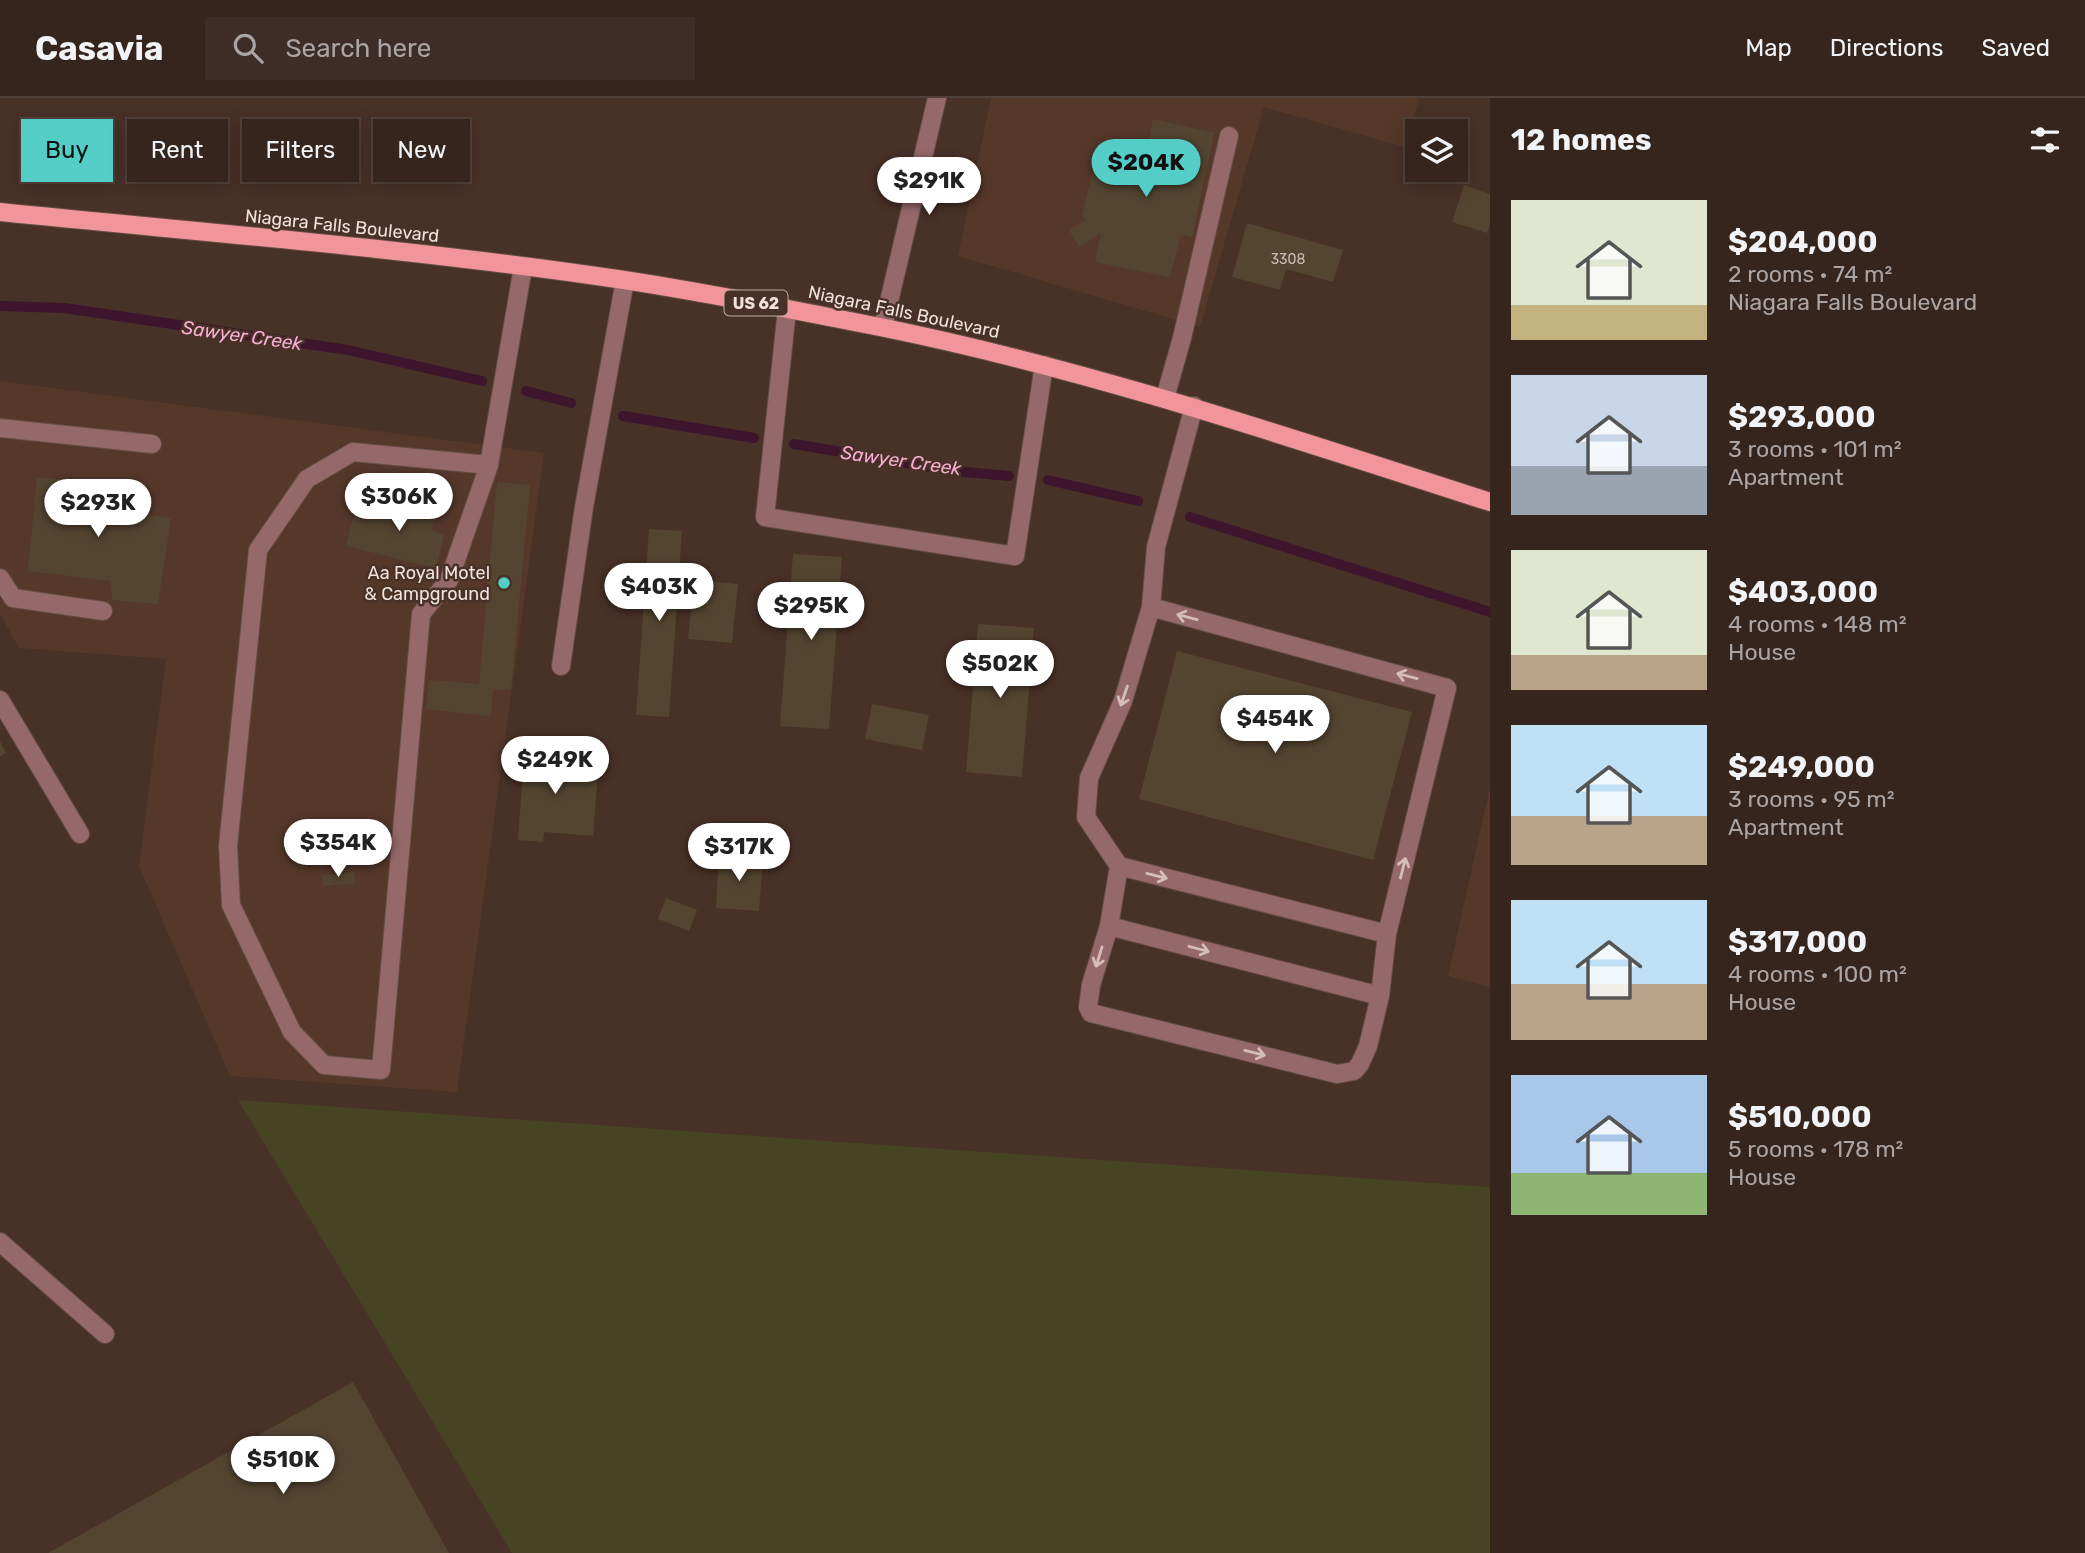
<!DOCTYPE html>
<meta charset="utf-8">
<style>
:root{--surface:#36251d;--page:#3d2d26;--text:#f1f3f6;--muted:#aaa5a4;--line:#50423b;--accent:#54cdc7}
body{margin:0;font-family:Rubik,sans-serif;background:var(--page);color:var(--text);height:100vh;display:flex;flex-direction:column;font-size:26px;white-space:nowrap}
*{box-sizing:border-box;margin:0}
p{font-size:23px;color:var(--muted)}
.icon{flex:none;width:38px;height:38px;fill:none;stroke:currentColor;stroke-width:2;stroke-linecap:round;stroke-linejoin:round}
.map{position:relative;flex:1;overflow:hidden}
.sheet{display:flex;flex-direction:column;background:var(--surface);width:595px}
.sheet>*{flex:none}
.top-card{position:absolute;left:21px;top:21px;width:665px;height:63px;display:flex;gap:14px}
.controls{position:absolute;left:1405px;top:21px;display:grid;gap:14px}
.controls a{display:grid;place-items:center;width:63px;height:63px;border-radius:0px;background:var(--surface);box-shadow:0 4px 18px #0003,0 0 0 2px var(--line);font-size:35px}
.price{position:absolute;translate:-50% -60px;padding:0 16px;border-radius:24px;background:#fff;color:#222;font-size:23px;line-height:46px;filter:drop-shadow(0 2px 4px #0008)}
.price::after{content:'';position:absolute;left:50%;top:42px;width:21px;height:16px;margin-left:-10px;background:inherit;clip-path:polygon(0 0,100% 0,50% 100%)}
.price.current{background:var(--accent);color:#111}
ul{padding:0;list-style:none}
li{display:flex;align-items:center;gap:21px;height:175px;padding:0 21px}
li span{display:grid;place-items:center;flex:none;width:196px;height:140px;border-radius:0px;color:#555}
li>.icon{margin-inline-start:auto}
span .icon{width:84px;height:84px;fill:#fffc;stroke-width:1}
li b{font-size:30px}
h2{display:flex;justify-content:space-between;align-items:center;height:84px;padding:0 21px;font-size:30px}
.pill{padding:0 24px;border-radius:0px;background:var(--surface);box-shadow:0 4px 18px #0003,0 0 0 2px var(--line);font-size:24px;line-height:63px}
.pill.current{background:var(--accent);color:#111}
header{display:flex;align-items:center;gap:42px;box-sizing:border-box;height:98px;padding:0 35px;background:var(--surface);border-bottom:2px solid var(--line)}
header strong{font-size:33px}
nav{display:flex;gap:38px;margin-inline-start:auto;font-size:24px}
.search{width:490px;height:63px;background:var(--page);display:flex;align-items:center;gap:18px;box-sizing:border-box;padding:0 24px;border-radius:0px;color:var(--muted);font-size:26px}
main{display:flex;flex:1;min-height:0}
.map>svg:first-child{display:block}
.built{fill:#56382b}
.green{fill:#474423}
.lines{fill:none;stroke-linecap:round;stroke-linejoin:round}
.stream{stroke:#3d152d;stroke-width:10}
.building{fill:#544531}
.minor-casing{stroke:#634d44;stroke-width:20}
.major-casing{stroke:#634d44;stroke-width:20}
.minor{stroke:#95686a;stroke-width:18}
.major{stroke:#f1959b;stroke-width:18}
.oneway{stroke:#d5bdb8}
.poi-dot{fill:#54cdc7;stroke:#483127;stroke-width:2.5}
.labels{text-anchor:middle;stroke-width:5;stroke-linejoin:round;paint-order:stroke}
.number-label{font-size:14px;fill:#c9bab0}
.shield{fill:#483127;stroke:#beaca4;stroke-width:2}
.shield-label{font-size:16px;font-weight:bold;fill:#f0e1da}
.street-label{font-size:18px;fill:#f0e1da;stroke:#483127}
.poi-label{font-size:18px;fill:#f0e1da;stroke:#483127;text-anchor:end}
.water-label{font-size:19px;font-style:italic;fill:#f7acd4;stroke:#483127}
</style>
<header>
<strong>Casavia</strong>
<div class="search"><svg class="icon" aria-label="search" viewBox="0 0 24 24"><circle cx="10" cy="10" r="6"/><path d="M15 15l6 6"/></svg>Search here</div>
<nav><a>Map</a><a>Directions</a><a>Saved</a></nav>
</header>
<main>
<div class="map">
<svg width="1490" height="1455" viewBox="0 0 1490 1455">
<rect width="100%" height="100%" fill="#483127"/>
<path class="built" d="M991,0H1419L1405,49L1264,9L1200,229L958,158Z
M0,283L544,355L457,994L230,978L139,768L166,561L19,550L0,516Z
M1490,689V889L1448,878Z"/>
<path class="green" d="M238,1002L1490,1089V1455H512Z"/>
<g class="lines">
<path class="stream" d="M0,208L64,210L348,252L482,283
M526,293L571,305
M623,318L754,340
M794,346L954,373L1009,378
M1048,382L1138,403
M1190,419L1490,514"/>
</g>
<path class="building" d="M1153,21L1214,35L1192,139L1181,137L1170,179L1095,164L1101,135L1079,149L1069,132L1087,121L1082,119L1099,45L1146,55Z
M1464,87L1490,96V126L1487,135L1452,124Z
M1247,125L1343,152L1333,184L1286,171L1280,192L1232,179Z
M37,380L106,383L105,394L123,396L120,413L171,420L158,506L112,502L111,483L28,473Z
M497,384L530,387L511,592L493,591L491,618L426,611L429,582L479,586Z
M387,398L437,411L431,433L444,437L436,470L346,448L354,416L381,422Z
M649,431L682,433L669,619L636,617Z
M793,456L842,459L829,631L780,628Z
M694,482L738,486L732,545L688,541Z
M978,526L1034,530L1022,679L966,674Z
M1177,553L1412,614L1373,762L1139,701Z
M872,606L929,617L922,652L865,641Z
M0,643L6,655L0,658Z
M525,646L559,648L558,670L598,673L593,738L544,734L543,744L518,742Z
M719,758L763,761L759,813L716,810Z
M354,774L355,785L323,788L322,777Z
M666,800L697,812L689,833L658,821Z
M353,1284L449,1455H48Z"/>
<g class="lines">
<defs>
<path id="minor" d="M787,211L765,419L1015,458L1044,267
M883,229L937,0
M1165,300L1182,240L1229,38
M1194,308L1156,449L1151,509L1123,603L1089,680L1086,719L1119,768L1387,836
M0,330L152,346
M489,367L449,482L421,516L381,972L324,967L292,934L231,807L228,748L258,452L307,381L353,354L489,367L523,169
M0,480L13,500L103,513
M561,568L584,409L625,182
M0,602L80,736
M1119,768L1109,828L1091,887L1088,909L1091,915L1337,976L1354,973L1360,966L1368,948L1380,898L1387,836L1447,590L1151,509
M1109,828L1380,898
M0,1144L105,1236"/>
<path id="major" d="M0,114C208,135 417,151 624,182C709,195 795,212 880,229C1088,271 1288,339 1490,404"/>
</defs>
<use href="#minor" class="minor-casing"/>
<use href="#major" class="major-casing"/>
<use href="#minor" class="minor"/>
<use href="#major" class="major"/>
</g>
<defs><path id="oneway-shaft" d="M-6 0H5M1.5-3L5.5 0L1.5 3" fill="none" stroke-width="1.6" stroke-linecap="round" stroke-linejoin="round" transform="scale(1.75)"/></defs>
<g class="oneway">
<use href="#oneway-shaft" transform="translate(1187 519) rotate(-165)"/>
<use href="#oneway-shaft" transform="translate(1407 578) rotate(-165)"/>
<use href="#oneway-shaft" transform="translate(1124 598) rotate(109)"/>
<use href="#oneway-shaft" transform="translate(1403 770) rotate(-76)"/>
<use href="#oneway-shaft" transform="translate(1157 778) rotate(14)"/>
<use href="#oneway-shaft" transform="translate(1199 851) rotate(15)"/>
<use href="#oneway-shaft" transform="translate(1099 859) rotate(107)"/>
<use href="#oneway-shaft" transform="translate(1255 955) rotate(14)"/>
</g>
<circle class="poi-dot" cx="504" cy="485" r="7"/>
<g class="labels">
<g class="number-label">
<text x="1288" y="166">3308</text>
</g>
<rect class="shield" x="724.5" y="192.5" width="63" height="25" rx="5"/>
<g class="shield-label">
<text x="756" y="211">US 62</text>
</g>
<g class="street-label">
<text transform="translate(342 128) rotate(6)" y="6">Niagara Falls Boulevard</text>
<text transform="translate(904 214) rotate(12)" y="6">Niagara Falls Boulevard</text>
</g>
<g class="poi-label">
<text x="490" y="481">Aa Royal Motel<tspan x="490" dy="21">&amp; Campground</tspan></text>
</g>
<g class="water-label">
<text transform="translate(242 237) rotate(8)" y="7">Sawyer Creek</text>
<text transform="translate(901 362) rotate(8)" y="7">Sawyer Creek</text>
</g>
</g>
</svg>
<div class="controls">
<a><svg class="icon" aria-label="layers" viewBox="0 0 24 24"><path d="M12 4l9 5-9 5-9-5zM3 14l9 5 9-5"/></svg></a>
</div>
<b class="price current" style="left:1146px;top:101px">$204K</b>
<b class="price" style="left:929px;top:119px">$291K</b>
<b class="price" style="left:399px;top:435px">$306K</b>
<b class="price" style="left:98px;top:441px">$293K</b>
<b class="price" style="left:659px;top:525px">$403K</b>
<b class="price" style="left:811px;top:544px">$295K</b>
<b class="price" style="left:1000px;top:602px">$502K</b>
<b class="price" style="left:1275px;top:657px">$454K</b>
<b class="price" style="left:555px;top:698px">$249K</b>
<b class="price" style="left:338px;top:781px">$354K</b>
<b class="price" style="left:739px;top:785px">$317K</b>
<b class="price" style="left:283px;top:1398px">$510K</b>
<div class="top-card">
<a class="pill current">Buy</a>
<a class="pill">Rent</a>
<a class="pill">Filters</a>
<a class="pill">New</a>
</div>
</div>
<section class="sheet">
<h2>12 homes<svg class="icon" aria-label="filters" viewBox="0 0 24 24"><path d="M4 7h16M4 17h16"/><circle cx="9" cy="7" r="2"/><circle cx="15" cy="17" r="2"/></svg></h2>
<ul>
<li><span style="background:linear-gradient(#dfe7d0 75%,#c2b280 0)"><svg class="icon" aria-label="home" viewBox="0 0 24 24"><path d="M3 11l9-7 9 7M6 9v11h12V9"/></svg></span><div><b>$204,000</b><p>2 rooms · 74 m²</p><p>Niagara Falls Boulevard</p></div></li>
<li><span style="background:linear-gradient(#c9d6e8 65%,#9aa5b1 0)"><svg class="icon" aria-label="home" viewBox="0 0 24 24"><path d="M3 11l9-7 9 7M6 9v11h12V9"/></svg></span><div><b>$293,000</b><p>3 rooms · 101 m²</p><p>Apartment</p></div></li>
<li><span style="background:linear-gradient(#dfe7d0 75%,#b9a48a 0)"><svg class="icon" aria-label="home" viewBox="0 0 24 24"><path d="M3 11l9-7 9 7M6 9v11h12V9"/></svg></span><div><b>$403,000</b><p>4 rooms · 148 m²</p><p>House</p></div></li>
<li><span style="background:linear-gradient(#bfe0f5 65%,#b9a48a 0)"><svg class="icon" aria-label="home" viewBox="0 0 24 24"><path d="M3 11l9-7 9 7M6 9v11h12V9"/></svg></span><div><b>$249,000</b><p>3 rooms · 95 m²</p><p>Apartment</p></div></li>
<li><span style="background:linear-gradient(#bfe0f5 60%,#b9a48a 0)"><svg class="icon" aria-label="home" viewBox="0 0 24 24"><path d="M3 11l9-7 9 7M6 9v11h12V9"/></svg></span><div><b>$317,000</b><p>4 rooms · 100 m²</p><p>House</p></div></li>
<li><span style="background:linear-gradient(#a9c7e8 70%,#8fb573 0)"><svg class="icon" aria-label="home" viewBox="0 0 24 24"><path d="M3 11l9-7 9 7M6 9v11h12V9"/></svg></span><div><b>$510,000</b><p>5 rooms · 178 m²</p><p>House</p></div></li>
</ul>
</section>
</main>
